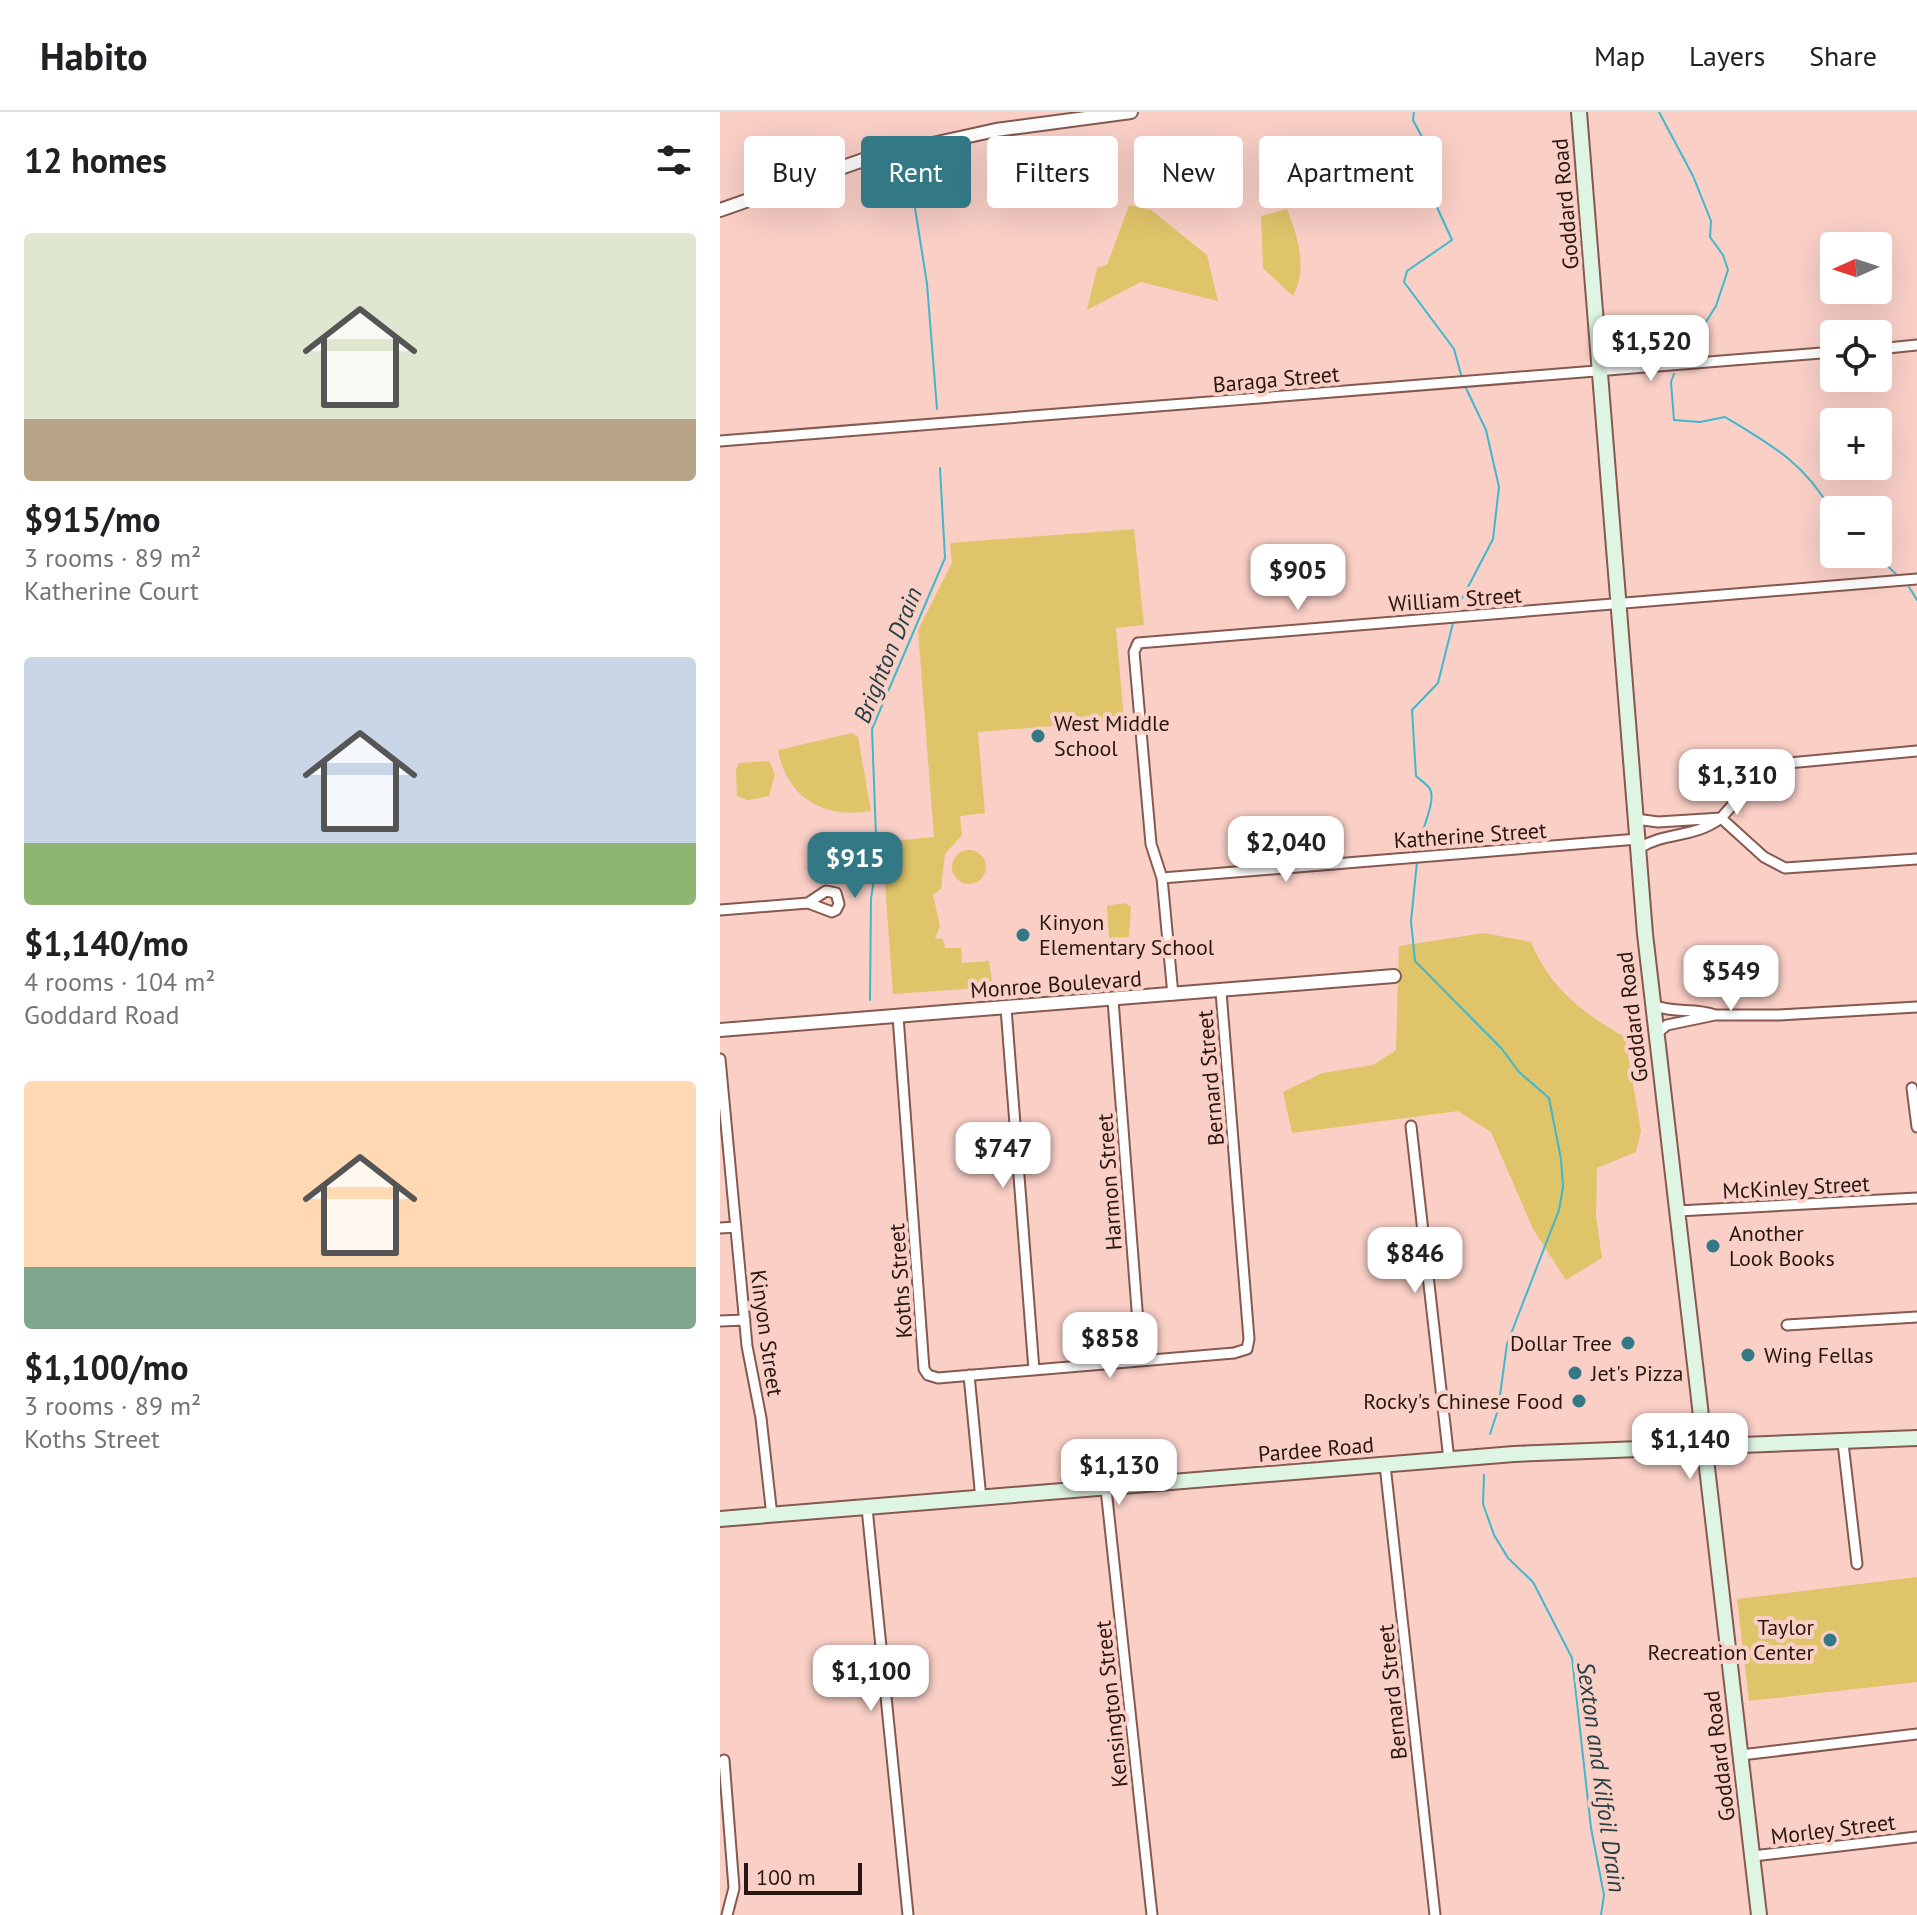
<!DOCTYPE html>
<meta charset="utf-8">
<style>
:root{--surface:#fff;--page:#f6f6f6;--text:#202124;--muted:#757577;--line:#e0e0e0;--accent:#327885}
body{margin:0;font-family:"PT Sans",sans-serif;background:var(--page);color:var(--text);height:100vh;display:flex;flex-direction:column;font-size:30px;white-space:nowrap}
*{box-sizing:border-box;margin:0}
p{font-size:26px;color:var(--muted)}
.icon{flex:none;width:44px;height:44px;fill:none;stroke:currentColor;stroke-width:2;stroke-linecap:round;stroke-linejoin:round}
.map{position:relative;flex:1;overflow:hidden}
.details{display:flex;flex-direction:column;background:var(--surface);width:720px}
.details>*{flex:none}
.banner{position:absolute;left:24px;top:24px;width:760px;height:72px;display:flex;gap:16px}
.needle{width:52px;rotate:267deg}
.tools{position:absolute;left:1100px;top:120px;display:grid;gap:16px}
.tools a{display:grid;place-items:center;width:72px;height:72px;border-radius:8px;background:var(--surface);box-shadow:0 8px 32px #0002;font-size:40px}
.scale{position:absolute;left:24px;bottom:20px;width:118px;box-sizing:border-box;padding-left:8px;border:4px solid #281612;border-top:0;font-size:22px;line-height:28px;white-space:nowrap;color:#281612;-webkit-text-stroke:6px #f9cfc6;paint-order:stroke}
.price{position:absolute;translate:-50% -68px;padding:0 18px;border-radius:16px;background:#fff;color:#222;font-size:26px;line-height:52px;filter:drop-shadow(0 2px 4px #0008)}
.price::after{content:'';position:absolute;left:50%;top:48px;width:24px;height:18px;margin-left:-12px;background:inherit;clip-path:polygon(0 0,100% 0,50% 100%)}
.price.on{background:var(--accent);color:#fff}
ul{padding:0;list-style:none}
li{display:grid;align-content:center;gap:16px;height:424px;padding:0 24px}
li span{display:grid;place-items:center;height:248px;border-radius:8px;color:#555}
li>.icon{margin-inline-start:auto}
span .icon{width:144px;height:144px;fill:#fffc;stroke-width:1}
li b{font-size:34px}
h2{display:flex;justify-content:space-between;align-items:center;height:96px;padding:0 24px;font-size:34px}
.tag{padding:0 28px;border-radius:8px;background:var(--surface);box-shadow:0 8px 32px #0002;font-size:28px;line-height:72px}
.tag.on{background:var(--accent);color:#fff}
header{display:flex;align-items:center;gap:48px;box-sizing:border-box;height:112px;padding:0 40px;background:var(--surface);border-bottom:2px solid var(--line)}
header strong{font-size:38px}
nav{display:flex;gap:44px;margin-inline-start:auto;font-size:28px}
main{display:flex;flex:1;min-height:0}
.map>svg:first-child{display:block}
.green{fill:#e0c46a}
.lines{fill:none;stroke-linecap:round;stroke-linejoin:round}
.stream{stroke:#3fb7cd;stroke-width:2}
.minor-casing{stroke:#85594f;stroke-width:13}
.tertiary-casing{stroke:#85594f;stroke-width:16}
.secondary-casing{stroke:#85594f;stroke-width:18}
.minor{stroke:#fff;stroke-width:9}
.tertiary{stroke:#fff;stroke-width:12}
.secondary{stroke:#def5e4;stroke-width:14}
.poi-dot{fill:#327885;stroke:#f9cfc6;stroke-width:3}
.labels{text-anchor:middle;stroke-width:8;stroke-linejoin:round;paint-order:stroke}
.street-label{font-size:22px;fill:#281612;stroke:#f9cfc6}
.poi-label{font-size:22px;fill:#281612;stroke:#f9cfc6;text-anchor:start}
.water-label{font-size:24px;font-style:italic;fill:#243e43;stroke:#f9cfc6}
</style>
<header>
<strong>Habito</strong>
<nav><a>Map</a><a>Layers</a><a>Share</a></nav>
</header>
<main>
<section class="details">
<h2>12 homes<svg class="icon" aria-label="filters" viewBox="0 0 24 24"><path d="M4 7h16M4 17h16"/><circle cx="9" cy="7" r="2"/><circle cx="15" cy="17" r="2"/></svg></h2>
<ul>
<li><span style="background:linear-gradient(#dfe7d0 75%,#b9a48a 0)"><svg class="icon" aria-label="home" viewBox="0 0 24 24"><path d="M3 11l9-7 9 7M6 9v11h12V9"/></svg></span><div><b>$915/mo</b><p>3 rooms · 89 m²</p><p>Katherine Court</p></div></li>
<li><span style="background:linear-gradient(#c9d6e8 75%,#8fb573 0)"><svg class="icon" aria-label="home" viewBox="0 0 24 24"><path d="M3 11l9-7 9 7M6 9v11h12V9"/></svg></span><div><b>$1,140/mo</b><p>4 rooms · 104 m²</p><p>Goddard Road</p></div></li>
<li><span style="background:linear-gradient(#ffd9b3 75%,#7fa58c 0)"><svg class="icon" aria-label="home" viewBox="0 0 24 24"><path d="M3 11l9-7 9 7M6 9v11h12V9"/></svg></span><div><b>$1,100/mo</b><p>3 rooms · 89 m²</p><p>Koths Street</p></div></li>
</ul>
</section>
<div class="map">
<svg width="1197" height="1803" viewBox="0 0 1197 1803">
<rect width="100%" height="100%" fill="#f9cfc6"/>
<path class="green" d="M409,93L431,98L487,143L498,189L421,170L367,198L377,156L387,153Z
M567,97C578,126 588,156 573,184L543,156L541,104Z
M414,417L424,513L396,516L404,608L258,620L265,701L240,704L242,723L225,742L221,777L213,783L220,814L215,826L223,827L225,836H241L242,851L269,849L273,875L173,882L162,730L214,725L198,518L232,451L230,431Z
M132,621L138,625L151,699C105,707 67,687 58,638Z
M49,649L55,662L49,684L28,688L17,684L16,658L19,651Z
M232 755a17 17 0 1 1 34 0a17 17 0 1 1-34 0Z
M405,791L411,795L409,825L389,826L387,794Z
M764,821L811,830C830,876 862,901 905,925L921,1019L916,1040L877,1056L876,1104L882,1146L846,1168L813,1117L771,1020L738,999L572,1021L563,980L602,961L653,953L676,938L679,834Z
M1197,1465V1570L1029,1589L1017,1487Z"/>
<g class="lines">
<path class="stream" d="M694,0L693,8L703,27L706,71L732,128L687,159L684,170L734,237L742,266
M939,0L973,64L991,109L990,125L1003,143L1008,158L996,194L963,246
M187,45L207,172L217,297
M954,262L951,270L954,308L980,310L1005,305C1052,333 1089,354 1114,404
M1155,442L1176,462
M1189,475L1197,488
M735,500L773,427L779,375L766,318L744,272
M697,740C699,723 717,689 710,677C707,672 700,668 696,664L692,598L718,571L733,511
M697,750L691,809L695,849L782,937L799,960L829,986L841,1047L843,1075L839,1098L787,1232L778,1298L770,1322
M150,888L151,786L157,751L152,617L225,446L220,356
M764,1363L763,1392L774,1423L788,1446L813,1470L852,1546L871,1716L884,1783L881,1803"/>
<defs>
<path id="minor" d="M1158,237L1197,233
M0,329L1114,240
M1197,639L1057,652L1039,663L1001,706L1044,745L1065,756L1197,747
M916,707L938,710L1001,706C972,727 948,719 919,736
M442,766L918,727
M0,798L88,791L106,779L116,781L119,792L116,798L112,800L88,791
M453,883L442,766L431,732L414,540L418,531L1197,467
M393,888L421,1249
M933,893C954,902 974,895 995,903L947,913L936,922
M286,896L314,1258
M995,903H1059L1197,895
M178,904L204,1257L208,1263L218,1266L514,1241L527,1237L529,1227L501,880
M0,947L27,1234L41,1306L52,1404
M1192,976L1197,1015
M691,1014L729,1348
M958,1099L1197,1086
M0,1116L16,1115
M0,1209L25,1208
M1067,1213L1197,1205
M249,1263L261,1387
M1123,1331L1137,1452
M665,1353L715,1803
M386,1377L432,1803
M147,1396L188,1803
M1021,1643L1197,1622
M4,1648L14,1776L7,1803
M1033,1744L1197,1725"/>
<path id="tertiary" d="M0,98L149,46L276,18L411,0
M0,918L674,864"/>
<path id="secondary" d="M859,0L925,822L1039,1803
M0,1407L794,1342L1197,1326"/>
</defs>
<use href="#minor" class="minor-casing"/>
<use href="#tertiary" class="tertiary-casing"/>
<use href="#secondary" class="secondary-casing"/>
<use href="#minor" class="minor"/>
<use href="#tertiary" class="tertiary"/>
<use href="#secondary" class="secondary"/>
</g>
<g class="poi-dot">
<circle cx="318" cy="624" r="8"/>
<circle cx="303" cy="823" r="8"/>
<circle cx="993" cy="1134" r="8"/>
<circle cx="908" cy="1231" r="8"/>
<circle cx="1028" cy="1243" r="8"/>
<circle cx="855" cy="1261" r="8"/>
<circle cx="859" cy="1289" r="8"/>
<circle cx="1110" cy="1528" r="8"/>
</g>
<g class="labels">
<g class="street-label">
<text transform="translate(845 92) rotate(-95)" y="8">Goddard Road</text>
<text transform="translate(556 267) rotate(-5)" y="8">Baraga Street</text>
<text transform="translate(735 487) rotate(-4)" y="8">William Street</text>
<text transform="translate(750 723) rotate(-4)" y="8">Katherine Street</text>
<text transform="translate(336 872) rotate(-4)" y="8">Monroe Boulevard</text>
<text transform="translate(912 905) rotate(-97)" y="8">Goddard Road</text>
<text transform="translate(490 966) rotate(-95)" y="8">Bernard Street</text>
<text transform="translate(389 1070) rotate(-94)" y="8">Harmon Street</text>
<text transform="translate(1076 1075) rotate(-3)" y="8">McKinley Street</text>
<text transform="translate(180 1169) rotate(-94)" y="8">Koths Street</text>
<text transform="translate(47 1221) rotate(82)" y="8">Kinyon Street</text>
<text transform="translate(596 1337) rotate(-5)" y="8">Pardee Road</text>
<text transform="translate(672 1580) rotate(-96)" y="8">Bernard Street</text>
<text transform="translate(391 1592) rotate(-96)" y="8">Kensington Street</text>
<text transform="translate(999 1644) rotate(-97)" y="8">Goddard Road</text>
<text transform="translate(1113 1717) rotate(-7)" y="8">Morley Street</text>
</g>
<g class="poi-label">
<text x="334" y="619">West Middle<tspan x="334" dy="25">School</tspan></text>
<text x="319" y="818">Kinyon<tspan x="319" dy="25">Elementary School</tspan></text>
<text x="1009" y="1129">Another<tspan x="1009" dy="25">Look Books</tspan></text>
<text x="892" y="1239" text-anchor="end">Dollar Tree</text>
<text x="1044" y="1251">Wing Fellas</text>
<text x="871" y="1269">Jet's Pizza</text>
<text x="843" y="1297" text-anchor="end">Rocky's Chinese Food</text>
<text x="1094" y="1523" text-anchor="end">Taylor<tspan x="1094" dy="25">Recreation Center</tspan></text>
</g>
<g class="water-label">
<text transform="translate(168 543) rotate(-68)" y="8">Brighton Drain</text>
<text transform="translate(881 1665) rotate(82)" y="8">Sexton and Kilfoil Drain</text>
</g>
</g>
</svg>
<div class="tools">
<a><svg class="needle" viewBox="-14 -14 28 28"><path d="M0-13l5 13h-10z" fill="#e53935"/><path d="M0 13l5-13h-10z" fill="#757577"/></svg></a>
<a><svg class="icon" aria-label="locate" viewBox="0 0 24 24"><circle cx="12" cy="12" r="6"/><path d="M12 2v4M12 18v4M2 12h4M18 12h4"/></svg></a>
<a>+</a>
<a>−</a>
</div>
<div class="scale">100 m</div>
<b class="price" style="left:931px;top:271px">$1,520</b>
<b class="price" style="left:578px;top:500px">$905</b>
<b class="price" style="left:1017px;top:705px">$1,310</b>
<b class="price" style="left:566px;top:772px">$2,040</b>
<b class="price on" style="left:135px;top:788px">$915</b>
<b class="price" style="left:1011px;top:901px">$549</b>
<b class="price" style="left:283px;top:1078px">$747</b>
<b class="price" style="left:695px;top:1183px">$846</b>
<b class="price" style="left:390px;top:1268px">$858</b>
<b class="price" style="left:970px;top:1369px">$1,140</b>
<b class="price" style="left:399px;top:1395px">$1,130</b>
<b class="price" style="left:151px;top:1601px">$1,100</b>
<div class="banner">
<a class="tag">Buy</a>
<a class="tag on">Rent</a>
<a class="tag">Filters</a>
<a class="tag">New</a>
<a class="tag">Apartment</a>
</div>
</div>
</main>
